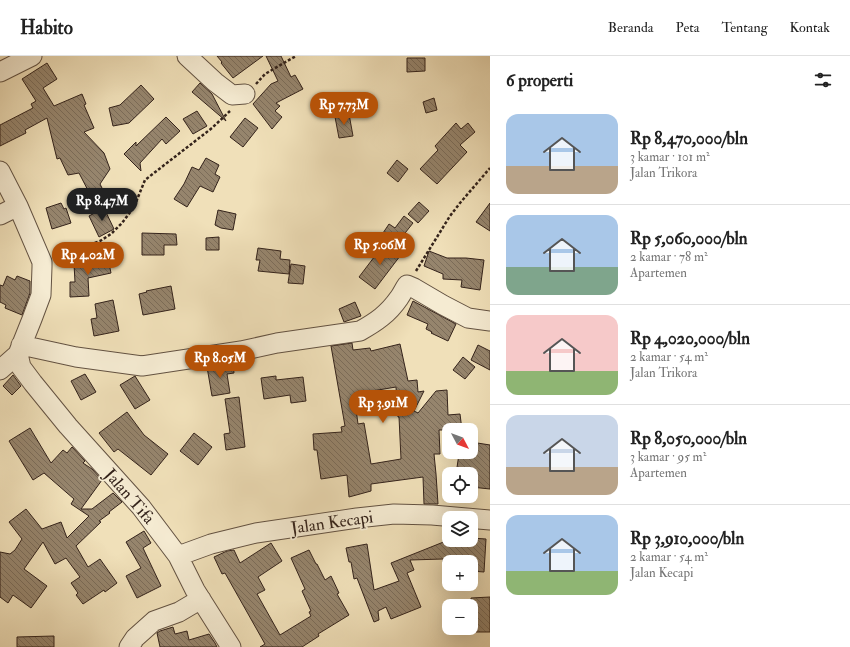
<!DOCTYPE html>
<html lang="id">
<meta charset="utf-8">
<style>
:root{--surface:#fff;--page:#f2f2f2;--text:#222;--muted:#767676;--line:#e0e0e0;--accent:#b45309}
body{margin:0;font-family:"IM FELL Double Pica",serif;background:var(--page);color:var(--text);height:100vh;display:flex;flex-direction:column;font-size:15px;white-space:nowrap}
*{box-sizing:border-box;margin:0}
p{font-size:13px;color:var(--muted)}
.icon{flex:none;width:22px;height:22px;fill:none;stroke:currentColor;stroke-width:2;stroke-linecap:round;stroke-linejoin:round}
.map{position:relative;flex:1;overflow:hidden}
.panel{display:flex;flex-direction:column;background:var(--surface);width:360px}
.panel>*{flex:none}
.needle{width:26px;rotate:131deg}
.fabs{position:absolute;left:442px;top:367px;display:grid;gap:8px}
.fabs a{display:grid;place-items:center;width:36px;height:36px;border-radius:8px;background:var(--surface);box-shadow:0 4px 16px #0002;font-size:20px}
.price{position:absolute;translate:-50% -34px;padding:0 9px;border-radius:14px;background:var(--accent);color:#fff;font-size:13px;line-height:26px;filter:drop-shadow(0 1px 2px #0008)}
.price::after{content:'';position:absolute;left:50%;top:24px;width:12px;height:9px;margin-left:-6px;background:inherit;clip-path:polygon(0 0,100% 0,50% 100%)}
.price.current{background:#222;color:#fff}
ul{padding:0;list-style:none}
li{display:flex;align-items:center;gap:12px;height:100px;padding:0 16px}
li+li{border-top:1px solid var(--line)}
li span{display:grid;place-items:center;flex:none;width:112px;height:80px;border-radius:12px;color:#555}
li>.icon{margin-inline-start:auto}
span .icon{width:48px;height:48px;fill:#fffc;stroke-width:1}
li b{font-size:17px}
h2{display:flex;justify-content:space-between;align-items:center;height:48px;padding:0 16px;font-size:17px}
header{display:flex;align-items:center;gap:24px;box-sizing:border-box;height:56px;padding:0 20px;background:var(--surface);border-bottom:1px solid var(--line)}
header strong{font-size:19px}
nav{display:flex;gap:22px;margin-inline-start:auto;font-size:14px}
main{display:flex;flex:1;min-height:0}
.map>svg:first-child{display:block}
.building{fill:url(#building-back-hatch);stroke:#34231b;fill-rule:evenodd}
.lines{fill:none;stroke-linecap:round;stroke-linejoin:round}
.minor-casing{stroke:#635242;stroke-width:21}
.path{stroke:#34231b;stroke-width:2.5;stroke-dasharray:3 2;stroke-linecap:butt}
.minor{stroke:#f5ebd2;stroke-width:19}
.labels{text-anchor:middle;stroke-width:3.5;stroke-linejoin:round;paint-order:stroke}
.street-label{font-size:17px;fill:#34231b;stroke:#f5ebd2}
</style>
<header>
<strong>Habito</strong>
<nav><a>Beranda</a><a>Peta</a><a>Tentang</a><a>Kontak</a></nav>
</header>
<main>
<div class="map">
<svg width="490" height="591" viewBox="0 0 490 591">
<defs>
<pattern id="building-back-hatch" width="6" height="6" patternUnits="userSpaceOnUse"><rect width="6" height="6" fill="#96856d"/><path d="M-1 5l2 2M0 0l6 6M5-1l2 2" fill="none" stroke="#7b6c59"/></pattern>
</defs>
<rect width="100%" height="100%" fill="#f0e0b9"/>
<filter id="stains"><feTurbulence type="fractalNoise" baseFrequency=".005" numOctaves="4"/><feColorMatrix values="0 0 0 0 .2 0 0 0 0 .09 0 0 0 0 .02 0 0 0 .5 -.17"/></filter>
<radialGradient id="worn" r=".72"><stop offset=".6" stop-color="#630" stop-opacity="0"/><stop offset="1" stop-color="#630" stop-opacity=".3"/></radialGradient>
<path class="building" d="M217,0H263L233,22L221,7L222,6Z
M266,0H281L291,21L295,19L303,33L276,47L280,50L275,55L282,61L272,73L253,48L271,28L278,25Z
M407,2H425V15L407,16Z
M47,7L57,23L43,32L54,50L82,38L86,48L84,49L94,72L84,76L104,97L110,113L100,128L106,140L94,146L79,117L68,119L60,102L57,103L47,62L25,74L26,77L0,90V69L33,52L31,48L36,45L22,23Z
M200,27L212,38L226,65L192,36Z
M141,29L154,43L129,67L113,70L109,52L120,49Z
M434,42L437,54L426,57L423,46Z
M197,55L207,70L193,78L183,63Z
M349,58L353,80L339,82L335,61Z
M166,61L180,75L166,88L162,83L140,107L141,115L124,98L136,86V90Z
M245,62L258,72L243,91L230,81Z
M456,67L461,73L468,67L475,76L460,89L467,96L437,128L420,113L438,94L435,90Z
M206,102L219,109L215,118L220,121L213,136L200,130L187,151L174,143L184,128L192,111L199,114Z
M397,104L408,113L398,126L387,117Z
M419,146L429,155L418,167L408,158Z
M61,147L64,153L66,152L71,167L52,173L46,152Z
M490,147V175L476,166Z
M104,152L114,173L99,181L89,160Z
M218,154L236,158L233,174L221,172L215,169Z
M404,160L413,167L394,191L381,180L389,168L395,172Z
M142,177L176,178L177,189H164V199H142Z
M219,181V194H206V182Z
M384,188L400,200L375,233L359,221Z
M258,192L281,195L280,203L290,204L289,218L258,215L260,204H256Z
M429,195L447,202H466L484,204L480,234L461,231L462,224L443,223V218L424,210Z
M107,198L111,217L88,222L89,240L70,241V226H75L74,208H97L95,201Z
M291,208L305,210L303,228L288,227Z
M7,220L15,224L17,220L30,225V237L22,259L5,252L6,249L0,246V229L3,230Z
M171,230L175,253L143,259L139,238L147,236L146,235Z
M113,244L119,275L94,280L91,263L97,262L95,248Z
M413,245L456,268L448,285L431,277L432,276L426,273L428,268L407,259Z
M355,246L361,260L344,266L339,253Z
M352,287L353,294L370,292L371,295L400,288L408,325L417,324L418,336L424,335L414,355L418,357L436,335L447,334L448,359L460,358L462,374H439L440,398H434L436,418L438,448H424L423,421L371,428V435L349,441L347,419L321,423L317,394H314L313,378L342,376L341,371L345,370L331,290ZM396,331L398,361H399L401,403L371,408L364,367L358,368L354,338Z
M478,289L490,295V314L471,304Z
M463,301L475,311L465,323L453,314Z
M233,307L234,317L227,318L230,337L212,340L207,311Z
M85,318L96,336L81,344L71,325Z
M13,319L21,330L12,339L3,330Z
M135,320L150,344L135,353L120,329Z
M276,320V324L303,321L306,345L291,347L290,339L264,343L261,322Z
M239,341L245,391L226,394L224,378L230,377L225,343Z
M127,356L144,379L168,398L151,419L118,393L114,396L99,377Z
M30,372L51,407L63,394L67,397L72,391L85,405L83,407L92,413L102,424L81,453H92L113,437L122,446L109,456L110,457L99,465L101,466L76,490L88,511L100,503L117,527L105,536L104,534L83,548L76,539L78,537L71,527L80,521L66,502L55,508L43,486L24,513L47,530L31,552L13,539L8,547L0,541V496L10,498L15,494L22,483L9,466L26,453L42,473L61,466L67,482L89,460L71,448L74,443L44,417L33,424L9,385Z
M194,377L212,391L198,409L180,395Z
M471,386L490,389V433L471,431V418H456L459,398L470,399V396H471Z
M144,475L151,487L143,492L161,530L137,542L126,520L141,512L126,486Z
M471,482L486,483L484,516L471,515V506H443V503L410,504L414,514L407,517L421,551L391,563L386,551L378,555L379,564L374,566L357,522L354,523L351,506H349L346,492L367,488L374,534L399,525L391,507L446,485L447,487V484H471Z
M271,487L282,505L258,521L265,534L257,538L280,579L311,560L309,556L311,555L302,535L305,533L291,502L309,494L316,508H317L325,524L331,520L339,537L337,538L349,559L318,578L319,580L302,591H260L265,588L225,517L222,518L214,501L227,495L234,494L240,507Z
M490,541V576H471V542Z
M173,571L175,578L187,575L189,584L209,578L215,587L217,591H160L157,577L160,575Z
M54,580V591H17V581Z"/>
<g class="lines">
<defs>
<path id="minor" d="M187,0L215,26L232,39L245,38
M0,16L32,0
M0,115L18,150L42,206V211L41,239L32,263L18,298L0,314
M0,159L18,150
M21,289L76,301L142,310L241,295L277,287L360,275C376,266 388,258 399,242C402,238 404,233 407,229L414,232L443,249L468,262L490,265
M18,298L21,311L33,327L68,370L141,451L178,500L195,534L231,591
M178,500L211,488L256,477L357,462L394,458L432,459L490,464
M129,591L135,582L154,565L179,556L201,543"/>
</defs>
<use href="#minor" class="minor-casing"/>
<path class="path" d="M256,28L265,18L296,0
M57,200L100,185L111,178L122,167L134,151L145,124L212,72L230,55
M416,215L450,160L460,147L490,112"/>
<use href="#minor" class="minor"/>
</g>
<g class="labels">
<g class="street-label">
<text transform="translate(130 440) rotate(49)" y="6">Jalan Tifa</text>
<text transform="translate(332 466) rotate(-8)" y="6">Jalan Kecapi</text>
</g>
</g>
<rect width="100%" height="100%" filter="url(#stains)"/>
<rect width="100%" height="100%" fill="url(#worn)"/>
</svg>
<div class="fabs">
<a><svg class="needle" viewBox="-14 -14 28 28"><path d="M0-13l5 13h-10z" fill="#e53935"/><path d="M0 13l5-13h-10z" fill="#767676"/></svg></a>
<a><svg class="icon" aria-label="locate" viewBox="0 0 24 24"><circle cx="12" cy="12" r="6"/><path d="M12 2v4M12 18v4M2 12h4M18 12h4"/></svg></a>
<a><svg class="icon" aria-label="layers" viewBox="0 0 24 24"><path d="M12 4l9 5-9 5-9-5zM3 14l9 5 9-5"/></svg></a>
<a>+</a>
<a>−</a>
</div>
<b class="price" style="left:344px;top:70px">Rp 7.73M</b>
<b class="price current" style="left:102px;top:166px">Rp 8.47M</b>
<b class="price" style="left:380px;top:210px">Rp 5.06M</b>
<b class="price" style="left:88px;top:220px">Rp 4.02M</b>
<b class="price" style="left:220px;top:323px">Rp 8.05M</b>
<b class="price" style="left:383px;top:368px">Rp 3.91M</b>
</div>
<section class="panel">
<h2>6 properti<svg class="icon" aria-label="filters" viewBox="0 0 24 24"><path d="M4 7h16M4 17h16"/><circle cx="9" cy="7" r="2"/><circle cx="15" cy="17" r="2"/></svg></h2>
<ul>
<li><span style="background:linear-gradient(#a9c7e8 65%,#b9a48a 0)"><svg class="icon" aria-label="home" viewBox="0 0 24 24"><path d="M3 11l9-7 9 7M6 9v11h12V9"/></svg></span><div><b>Rp 8,470,000/bln</b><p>3 kamar · 101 m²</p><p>Jalan Trikora</p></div></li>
<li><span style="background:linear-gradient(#a9c7e8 65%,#7fa58c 0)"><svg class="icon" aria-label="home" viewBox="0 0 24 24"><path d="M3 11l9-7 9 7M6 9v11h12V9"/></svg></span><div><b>Rp 5,060,000/bln</b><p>2 kamar · 78 m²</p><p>Apartemen</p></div></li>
<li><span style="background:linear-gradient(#f6c9c9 70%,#8fb573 0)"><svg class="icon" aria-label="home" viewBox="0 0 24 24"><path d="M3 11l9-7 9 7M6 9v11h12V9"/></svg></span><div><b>Rp 4,020,000/bln</b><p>2 kamar · 54 m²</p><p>Jalan Trikora</p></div></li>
<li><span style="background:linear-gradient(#c9d6e8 65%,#b9a48a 0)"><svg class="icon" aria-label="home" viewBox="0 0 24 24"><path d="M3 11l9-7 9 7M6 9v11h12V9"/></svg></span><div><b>Rp 8,050,000/bln</b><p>3 kamar · 95 m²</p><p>Apartemen</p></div></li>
<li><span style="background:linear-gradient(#a9c7e8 70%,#8fb573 0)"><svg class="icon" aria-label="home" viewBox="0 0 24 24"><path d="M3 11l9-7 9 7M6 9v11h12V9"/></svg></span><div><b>Rp 3,910,000/bln</b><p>2 kamar · 54 m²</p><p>Jalan Kecapi</p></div></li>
</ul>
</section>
</main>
